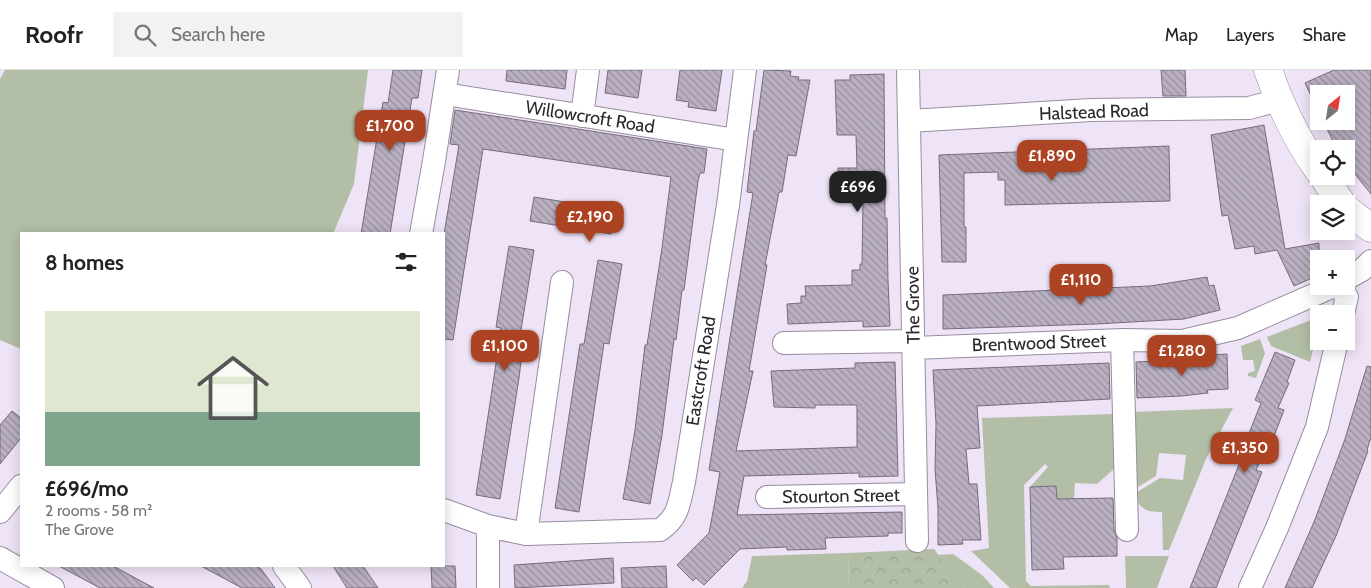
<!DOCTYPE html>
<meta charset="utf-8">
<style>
:root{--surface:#fff;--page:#f2f2f2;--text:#222;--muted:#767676;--line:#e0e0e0;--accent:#ac4424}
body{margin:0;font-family:Cabin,sans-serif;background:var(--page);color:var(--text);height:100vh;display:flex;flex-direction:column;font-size:19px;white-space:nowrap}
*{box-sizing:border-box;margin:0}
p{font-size:16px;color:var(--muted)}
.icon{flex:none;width:28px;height:28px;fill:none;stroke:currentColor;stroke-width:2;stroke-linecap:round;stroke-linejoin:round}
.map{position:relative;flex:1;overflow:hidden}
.details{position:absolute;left:20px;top:162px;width:425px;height:335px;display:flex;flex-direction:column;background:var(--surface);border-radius:0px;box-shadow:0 2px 12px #0003}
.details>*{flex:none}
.needle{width:32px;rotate:30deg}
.fabs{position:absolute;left:1310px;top:15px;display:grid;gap:10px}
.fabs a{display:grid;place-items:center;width:45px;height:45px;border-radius:0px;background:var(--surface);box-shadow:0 2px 12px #0003;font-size:25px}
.price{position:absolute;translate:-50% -42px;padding:0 11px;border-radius:10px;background:var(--accent);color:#fff;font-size:16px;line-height:32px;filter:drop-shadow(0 1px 2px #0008)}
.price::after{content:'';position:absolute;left:50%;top:30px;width:15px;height:11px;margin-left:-8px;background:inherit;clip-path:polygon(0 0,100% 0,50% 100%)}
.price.active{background:#222;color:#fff}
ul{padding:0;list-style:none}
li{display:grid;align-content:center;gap:10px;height:265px;padding:0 25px}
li+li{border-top:1px solid var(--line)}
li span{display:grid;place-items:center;height:155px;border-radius:0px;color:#555}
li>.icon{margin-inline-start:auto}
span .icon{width:90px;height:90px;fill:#fffc;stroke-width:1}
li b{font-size:21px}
h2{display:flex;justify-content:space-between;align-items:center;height:60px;padding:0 25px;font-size:21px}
header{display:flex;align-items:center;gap:30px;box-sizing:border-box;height:70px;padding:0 25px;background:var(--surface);border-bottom:1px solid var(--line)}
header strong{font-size:24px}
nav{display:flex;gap:28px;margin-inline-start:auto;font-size:18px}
.search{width:350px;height:45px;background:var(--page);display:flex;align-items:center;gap:12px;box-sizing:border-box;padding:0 18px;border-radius:0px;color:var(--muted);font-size:19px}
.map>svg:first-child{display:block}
.green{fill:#b2bea5}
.park{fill:url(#park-crowns)}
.building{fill:url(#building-back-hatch);stroke:#766c7d}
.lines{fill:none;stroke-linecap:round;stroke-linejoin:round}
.street-casing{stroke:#978d9f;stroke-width:24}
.secondary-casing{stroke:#978d9f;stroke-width:29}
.street{stroke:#fff;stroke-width:22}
.secondary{stroke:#fff;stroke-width:28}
.labels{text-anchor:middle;stroke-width:4.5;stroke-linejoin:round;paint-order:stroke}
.street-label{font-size:18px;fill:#2b272e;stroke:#fff}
</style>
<header>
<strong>Roofr</strong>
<div class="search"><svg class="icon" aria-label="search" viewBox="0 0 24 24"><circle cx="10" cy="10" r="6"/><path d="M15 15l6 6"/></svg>Search here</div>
<nav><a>Map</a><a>Layers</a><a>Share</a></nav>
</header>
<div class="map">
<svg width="1371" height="518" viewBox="0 0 1371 518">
<defs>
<pattern id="park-crowns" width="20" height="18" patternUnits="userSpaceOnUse" patternTransform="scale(1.25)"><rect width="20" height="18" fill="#b2bea5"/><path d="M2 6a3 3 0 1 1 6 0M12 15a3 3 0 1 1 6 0" fill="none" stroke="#99a38e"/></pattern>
<pattern id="building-back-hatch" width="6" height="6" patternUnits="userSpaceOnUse" patternTransform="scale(1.25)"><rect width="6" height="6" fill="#bab0c2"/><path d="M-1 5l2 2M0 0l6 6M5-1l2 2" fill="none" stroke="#978f9e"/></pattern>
</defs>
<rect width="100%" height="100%" fill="#efe4f7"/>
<path class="green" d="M5,0H368L354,114L333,164H21V279L0,270V9Z
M1319,247V255L1310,292L1271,276L1267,267Z
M1260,269L1265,283L1256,308L1248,306V303L1255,301L1253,290H1243L1241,276Z
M1233,338L1206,389L1169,480H1163L1162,442C1147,442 1140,440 1134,424L1160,408L1183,410L1186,385L1159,383L1156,406L1133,420V342Z
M1114,344L1115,398L1097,414L1075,413L1074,429H1057L1056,416L1030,417L1048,397L1045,394L1024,415L1026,511L1031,516L1109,515L1110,518H1010L971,481L989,478L982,348Z
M848,483L849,518H742L747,511L752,486Z
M953,484L982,505L994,518H964L937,485Z
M1125,486H1169L1157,518H1126Z"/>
<path class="park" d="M934,479L964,518H849L848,483Z"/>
<path class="building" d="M393,0H422L418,28H412L390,164H361L383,32L388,33Z
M507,0H567L565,19L506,11Z
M608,0H642L638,28L605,23Z
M680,0H722L716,41L688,37L689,32L676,30Z
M764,0L791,1L790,6L799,7L798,10H810L796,86L788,85L782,122H779L765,195H767L749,301H753L736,381L857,377V335H815V338L774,337L771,301L855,298V293L895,292L898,406L859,407V403L744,406L737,445L902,442V463H888V466L825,468L826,479L787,480V477L740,479L704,515L696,508L693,511L677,495L709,463L715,431L720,402L709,400L753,123L747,122L754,61H756Z
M1161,0H1185L1186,26H1163Z
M1334,0H1371V124L1346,93V79H1337L1323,51H1346V24H1319V43L1305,13Z
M884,4L885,148H887L888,210L890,256L863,257V251L788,254L787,234L801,233V226H806L805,216L852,215V200H860V194H862L863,131H857L856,125L839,126L838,98H857L856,65H837L835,10H850V5Z
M455,40L707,79L704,103H700L698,111L684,220H682L676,270L674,269L662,365L650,434L623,429L635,360L645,275H647L662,178L671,107L483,79L453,270L444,269V164L459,75L450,74Z
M1264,55L1285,179L1319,173V205L1294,216L1277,180L1255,184L1254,176L1235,179L1228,145L1222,146L1211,65Z
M1169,76L1170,131L1005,135V110H998V102L964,103V157H966V192H942L939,85Z
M534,127L615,140L611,164L530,151Z
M509,176L534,180L520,266H524L519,308L500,429L476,425L495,300L501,258L496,257Z
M598,190L622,194L609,274L604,273L579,442L555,438L580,274H584Z
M1207,207L1209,216L1214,215L1220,240L1184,249L1096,254L943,259V225L1150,216Z
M1275,282L1295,290L1287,312L1289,313L1278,338L1284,340L1273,369L1270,368L1256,400L1262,402L1216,518H1190L1244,382L1242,381L1261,333L1255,330Z
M1227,284L1228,319L1207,320L1208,323L1181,326L1137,328L1136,292L1194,289L1210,288V285Z
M1109,293L1110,329L977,336L980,378L966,379L969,414H977L981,470H962L963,474L938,475V438L935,399L936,354L933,300Z
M1367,296L1371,297V367L1367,380L1368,381L1336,466L1312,518H1285L1314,452L1345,369Z
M12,341L21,348V368L0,394V355Z
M1056,416L1057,429L1113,428L1114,460L1117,468V486L1063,487L1064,499L1032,500L1030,417Z
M613,488L614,513L515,518L514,495Z
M59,496H113L154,518H100Z
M201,496H257L261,499L275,518H242Z
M333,496H363L378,518H347Z
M431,496H455L456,518H432Z
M666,496L667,518H622L621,498Z"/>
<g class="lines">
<defs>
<path id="street" d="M908,0L917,471
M445,24L736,70
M582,46L588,0
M909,51L1091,40L1249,38L1279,30
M421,164L434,91L448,0
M1346,209L1362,200L1371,191
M1338,216L1347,227L1343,244
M1122,270L1127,460
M784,273L913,271
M913,278L1122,270L1182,271L1238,258L1334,216
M767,427L916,424
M444,440L488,456L526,464L660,460C679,447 679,433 684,412L728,135L745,0
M0,442L21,416
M488,456V518
M526,464L562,212
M0,488L53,518
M284,496L300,518
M1250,518L1277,458L1317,357L1337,271"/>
<path id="secondary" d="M1268,0C1280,35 1297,70 1319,101
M1323,106L1342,134
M1346,139L1371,158"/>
</defs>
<use href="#street" class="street-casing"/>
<use href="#secondary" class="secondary-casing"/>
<use href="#street" class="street"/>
<use href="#secondary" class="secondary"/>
</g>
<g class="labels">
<g class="street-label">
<text transform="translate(1094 42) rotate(-2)" y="6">Halstead Road</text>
<text transform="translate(590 47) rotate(9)" y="6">Willowcroft Road</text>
<text transform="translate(913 235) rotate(-91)" y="6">The Grove</text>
<text transform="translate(1039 273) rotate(-2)" y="6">Brentwood Street</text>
<text transform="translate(701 301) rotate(-81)" y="6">Eastcroft Road</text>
<text transform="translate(841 426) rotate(-1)" y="6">Stourton Street</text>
</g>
</g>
</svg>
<div class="fabs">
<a><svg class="needle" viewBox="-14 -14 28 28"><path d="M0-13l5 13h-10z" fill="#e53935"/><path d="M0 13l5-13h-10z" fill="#767676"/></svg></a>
<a><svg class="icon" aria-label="locate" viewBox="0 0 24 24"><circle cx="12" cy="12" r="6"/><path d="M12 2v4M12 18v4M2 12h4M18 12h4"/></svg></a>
<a><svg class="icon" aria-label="layers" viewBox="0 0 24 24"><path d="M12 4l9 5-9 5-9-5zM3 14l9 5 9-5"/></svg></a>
<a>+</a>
<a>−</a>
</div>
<b class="price" style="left:390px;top:82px">£1,700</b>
<b class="price" style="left:1052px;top:112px">£1,890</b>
<b class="price active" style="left:858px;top:143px">£696</b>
<b class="price" style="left:590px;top:173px">£2,190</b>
<b class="price" style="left:1081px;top:236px">£1,110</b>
<b class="price" style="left:505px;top:302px">£1,100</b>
<b class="price" style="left:1182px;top:307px">£1,280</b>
<b class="price" style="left:1245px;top:404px">£1,350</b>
<section class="details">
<h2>8 homes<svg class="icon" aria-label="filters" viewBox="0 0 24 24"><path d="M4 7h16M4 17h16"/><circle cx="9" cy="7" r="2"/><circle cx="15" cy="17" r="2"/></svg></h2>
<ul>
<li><span style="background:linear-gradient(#dfe7d0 65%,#7fa58c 0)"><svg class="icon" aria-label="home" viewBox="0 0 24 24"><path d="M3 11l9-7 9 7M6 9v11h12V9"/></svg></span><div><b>£696/mo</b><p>2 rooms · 58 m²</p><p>The Grove</p></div></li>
</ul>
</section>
</div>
